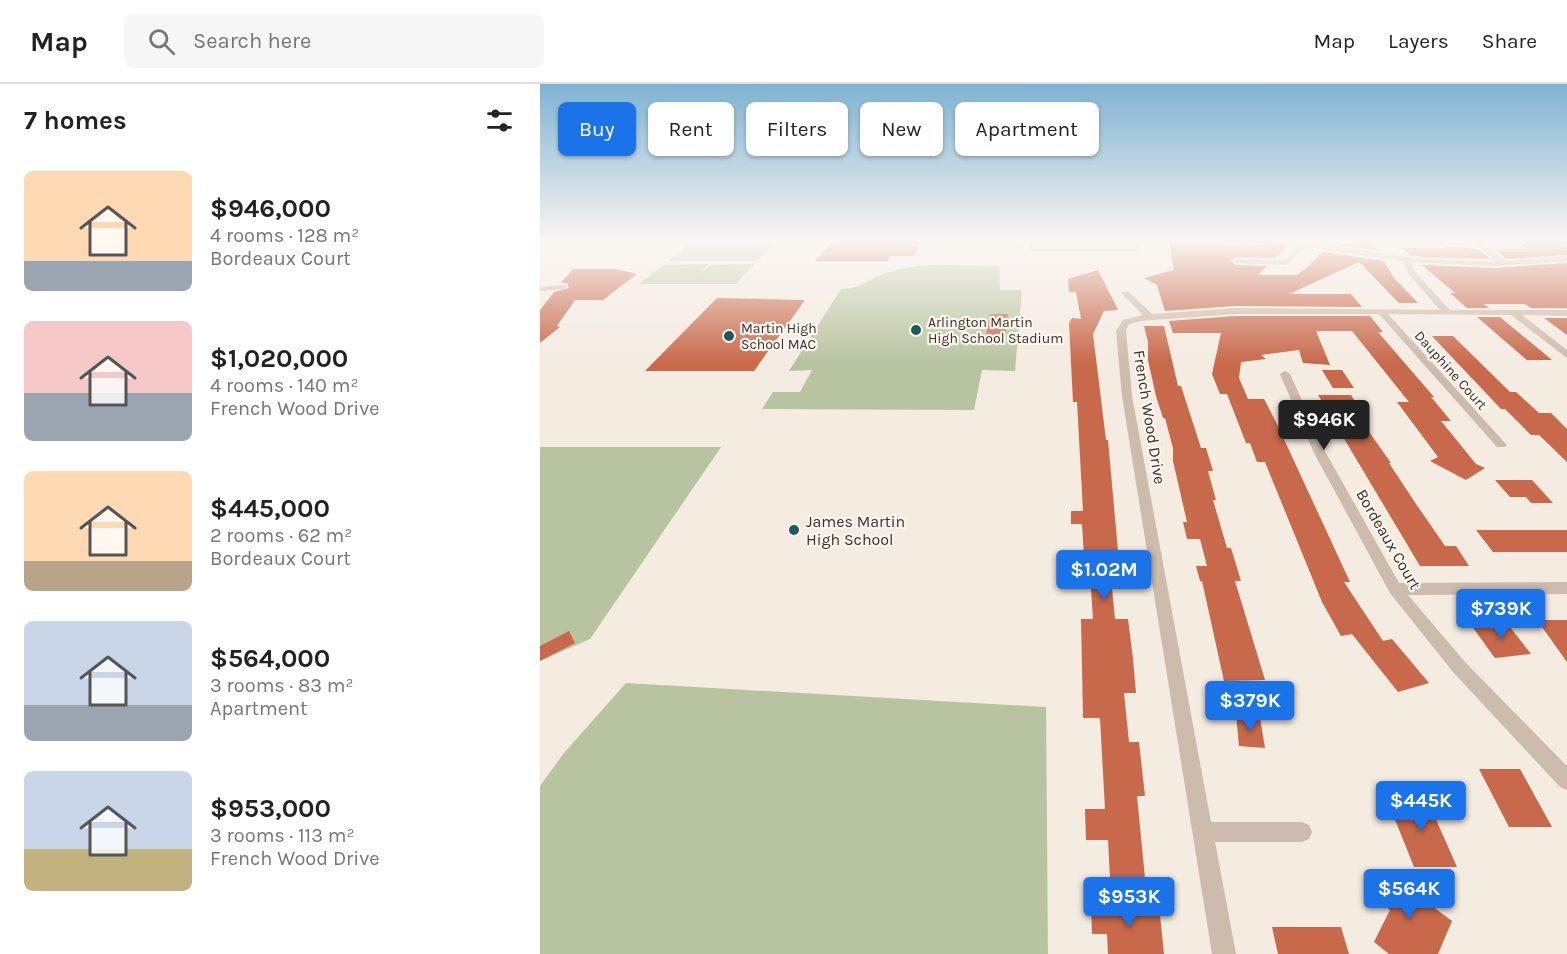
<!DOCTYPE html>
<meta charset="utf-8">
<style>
:root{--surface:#fff;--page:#f6f6f6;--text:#222;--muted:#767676;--line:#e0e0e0;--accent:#1a73e8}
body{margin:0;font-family:Karla,sans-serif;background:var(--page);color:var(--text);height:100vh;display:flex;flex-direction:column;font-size:22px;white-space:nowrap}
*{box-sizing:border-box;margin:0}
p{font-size:20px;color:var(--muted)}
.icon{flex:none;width:33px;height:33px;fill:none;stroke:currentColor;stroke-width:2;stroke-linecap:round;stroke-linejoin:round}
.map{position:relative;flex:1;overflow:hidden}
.side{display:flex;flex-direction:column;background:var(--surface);width:540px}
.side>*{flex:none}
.top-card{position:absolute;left:18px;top:18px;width:570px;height:54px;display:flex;gap:12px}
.price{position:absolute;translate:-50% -51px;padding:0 14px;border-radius:6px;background:var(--accent);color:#fff;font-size:20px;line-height:39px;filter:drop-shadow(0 2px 3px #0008)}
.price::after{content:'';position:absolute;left:50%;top:36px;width:18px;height:14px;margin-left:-9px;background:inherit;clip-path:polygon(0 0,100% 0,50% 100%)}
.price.selected{background:#222;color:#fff}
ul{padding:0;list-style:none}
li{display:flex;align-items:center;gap:18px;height:150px;padding:0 24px}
li span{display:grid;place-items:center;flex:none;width:168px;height:120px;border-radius:9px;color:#555}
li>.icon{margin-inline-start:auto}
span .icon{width:72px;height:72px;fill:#fffc;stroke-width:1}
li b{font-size:26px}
h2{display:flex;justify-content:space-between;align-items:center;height:72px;padding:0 24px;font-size:26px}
.chip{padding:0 21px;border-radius:9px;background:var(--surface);box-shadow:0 2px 4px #0004;font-size:21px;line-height:54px}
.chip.selected{background:var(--accent);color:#fff}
header{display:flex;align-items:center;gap:36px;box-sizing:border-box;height:84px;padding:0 30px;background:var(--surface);border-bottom:2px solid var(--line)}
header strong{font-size:28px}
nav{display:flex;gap:33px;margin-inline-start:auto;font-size:21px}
.search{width:420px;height:54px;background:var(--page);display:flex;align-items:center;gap:15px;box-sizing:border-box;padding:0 21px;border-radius:9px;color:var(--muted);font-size:22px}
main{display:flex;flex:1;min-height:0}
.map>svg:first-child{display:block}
.green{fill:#b8c4a0}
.building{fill:#c8694b}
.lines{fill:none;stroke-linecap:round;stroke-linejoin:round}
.street{fill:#cdbbac;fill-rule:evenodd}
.poi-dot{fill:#1f5a5e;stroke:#fbf5ee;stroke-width:2}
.labels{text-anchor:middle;stroke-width:4.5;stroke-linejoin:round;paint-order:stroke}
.far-poi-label{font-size:14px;fill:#3b302b;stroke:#fbf5ee;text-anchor:start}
.far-street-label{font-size:14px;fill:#3b302b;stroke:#fbf5ee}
.street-label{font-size:16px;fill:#3b302b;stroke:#fbf5ee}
.poi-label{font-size:16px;fill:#3b302b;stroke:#fbf5ee;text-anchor:start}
</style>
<header>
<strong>Map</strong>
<div class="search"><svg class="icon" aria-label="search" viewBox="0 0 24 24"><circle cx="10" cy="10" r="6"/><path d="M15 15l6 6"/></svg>Search here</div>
<nav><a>Map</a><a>Layers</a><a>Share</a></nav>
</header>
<main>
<section class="side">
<h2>7 homes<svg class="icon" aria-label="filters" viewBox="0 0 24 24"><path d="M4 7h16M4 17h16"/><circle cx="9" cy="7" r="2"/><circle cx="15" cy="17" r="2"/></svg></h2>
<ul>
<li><span style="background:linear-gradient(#ffd9b3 75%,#9aa5b1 0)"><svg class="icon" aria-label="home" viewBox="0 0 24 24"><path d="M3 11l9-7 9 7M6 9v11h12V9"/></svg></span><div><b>$946,000</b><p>4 rooms · 128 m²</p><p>Bordeaux Court</p></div></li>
<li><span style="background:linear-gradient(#f6c9c9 60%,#9aa5b1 0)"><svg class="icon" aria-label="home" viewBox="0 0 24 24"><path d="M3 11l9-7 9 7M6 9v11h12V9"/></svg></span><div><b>$1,020,000</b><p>4 rooms · 140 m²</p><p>French Wood Drive</p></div></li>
<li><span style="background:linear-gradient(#ffd9b3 75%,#b9a48a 0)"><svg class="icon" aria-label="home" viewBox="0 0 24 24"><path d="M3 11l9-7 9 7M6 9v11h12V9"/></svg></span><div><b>$445,000</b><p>2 rooms · 62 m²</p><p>Bordeaux Court</p></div></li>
<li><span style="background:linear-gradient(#c9d6e8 70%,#9aa5b1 0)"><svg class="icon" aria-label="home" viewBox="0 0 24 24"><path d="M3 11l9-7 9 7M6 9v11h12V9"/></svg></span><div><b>$564,000</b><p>3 rooms · 83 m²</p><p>Apartment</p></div></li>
<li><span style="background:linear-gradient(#c9d6e8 65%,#c2b280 0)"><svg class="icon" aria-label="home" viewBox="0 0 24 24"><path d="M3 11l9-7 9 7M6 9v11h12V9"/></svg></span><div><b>$953,000</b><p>3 rooms · 113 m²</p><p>French Wood Drive</p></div></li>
</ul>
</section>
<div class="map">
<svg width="1027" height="870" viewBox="0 0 1027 870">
<rect width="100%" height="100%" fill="#f4ebe1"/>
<path class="green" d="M491,157H598L601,167H490Z
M149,160H233L217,177H128Z
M169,180L159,190L170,181L214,180L196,200H99L124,181Z
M394,181L459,182L460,206H482L475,287L442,286L434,326L222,325L233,308H260L272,286L249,287L301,205C320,205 324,198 341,191C358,184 376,182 394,181Z
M0,363H181L50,555L0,577Z
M86,599L506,623L508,870H0V702L24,669Z"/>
<path class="building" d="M293,157H381L374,172H350L348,177H275Z
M629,157L722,161V157H734L748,162L735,174L696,173L690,176L696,181L727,182L718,191H757L770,181L782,168L844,177L854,194L878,219H859L819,178L749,210H811L822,223L695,222L625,227L617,201L604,194L634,186Z
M790,157H832L837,166L789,160Z
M976,157H1027V171L967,175L954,165H988Z
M902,162L938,165L951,175L883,173L870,171L862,164H904Z
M1027,179V224H991L985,220H944L949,224H927L910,209H915L882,181L955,184Z
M33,185H76L97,190L63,216H35L17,242L20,243L0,259V226L14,208L29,204L27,199H21Z
M558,186L578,226L564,227L553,250L566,356H568L580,489H582L584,504H572L575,535H588L593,575L596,609H584L589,658H599L605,712H597L605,794H570L568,756H546L545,725H565L560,634H543L541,535H553L551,505H535V489H545L542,440H531V427H543L537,318H533L529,239L532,234L541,235L536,208H529L528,195Z
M177,214L265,216L214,287H105Z
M450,230H468L465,252H446Z
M695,232H830L843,248H838L894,313H891L911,337H901L936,380L945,384L926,396L890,377L898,373L857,318H869L812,247H776L790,281L763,279L759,266L721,271L726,275L701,278L699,294L708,315H724L736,338L810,498H804L843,557L852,555L889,599L858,608L812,550L801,552L782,518L725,378H717L710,359H706L687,310H680L672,290L681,249H633L629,237Z
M937,233H960L1012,276H987Z
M1004,234H1027V251Z
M604,242H624L638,302H641L661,364H666L673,387H668L676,416H673L687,464H691L701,497H695L725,596L684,597L662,497H660L656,482H667L660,455H647L643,438H647L633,377V364L625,334H623L616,312L608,276V258Z
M892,252H913L970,308H976L999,329H1011L1027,345V378L999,351H991L965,325H961Z
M782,286H802L814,304H793Z
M778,311H811L822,328H815L851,379H849L874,417L905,462H916L929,482H880Z
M955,396H992L1013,419H991L986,413H970Z
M936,446H1027V468H953Z
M997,536H1027V578Z
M966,538L991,570L955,574L931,541Z
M29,547L35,559L0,577V562Z
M696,631L720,633L725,664L699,662Z
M939,685H980L1012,743H969Z
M846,713H886L917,783H874Z
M844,786L912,837L898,870H849L834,858L850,826L831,811Z
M551,821H619L624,870H568L567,850H552Z
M732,843H801L809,870H738Z"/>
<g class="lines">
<path class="street" d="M736,157H754L883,175L957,178L932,157H940L966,177L1027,173V177L955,182L870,178L876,189L910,226H1027V232L982,231L1027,266V274L971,231L848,230L965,359L967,361L965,363H957L839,230H695L601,237L589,240L586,247L592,312L671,738H762L769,741L772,748L769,755L762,758H675L696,870H672L582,312L576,247L583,236L603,231L581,209L588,207L612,230L695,224L900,226L870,192L862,177L765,163L746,181L696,179L692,177L696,175L744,177L758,162Z
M26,201L27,203L23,205L0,207V203Z
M745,287L750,290L786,369L859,499L1027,498V510L868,511L925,578L1027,682V706L1020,703L913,588L850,509L774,369L740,290Z"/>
</g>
<linearGradient id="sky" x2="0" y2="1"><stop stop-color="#7eb2d2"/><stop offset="0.56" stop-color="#faf6f2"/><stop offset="1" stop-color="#faf6f2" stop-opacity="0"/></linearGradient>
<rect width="1027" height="279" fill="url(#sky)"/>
<g class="poi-dot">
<circle cx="376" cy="246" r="6"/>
<circle cx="189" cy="252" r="6"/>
<circle cx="254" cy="446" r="6"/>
</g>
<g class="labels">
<g class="far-poi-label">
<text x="388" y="243">Arlington Martin<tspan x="388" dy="16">High School Stadium</tspan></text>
<text x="201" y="249">Martin High<tspan x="201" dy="16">School MAC</tspan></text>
</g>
<g class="far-street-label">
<text transform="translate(911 286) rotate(48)" y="5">Dauphine Court</text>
</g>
<g class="street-label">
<text transform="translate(610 333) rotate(81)" y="6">French Wood Drive</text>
<text transform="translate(849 455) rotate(60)" y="6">Bordeaux Court</text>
</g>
<g class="poi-label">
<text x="266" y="443">James Martin<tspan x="266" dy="18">High School</tspan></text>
</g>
</g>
</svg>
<b class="price selected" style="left:784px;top:367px">$946K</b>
<b class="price" style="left:564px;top:517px">$1.02M</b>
<b class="price" style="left:961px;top:556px">$739K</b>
<b class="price" style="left:710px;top:648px">$379K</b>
<b class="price" style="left:881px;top:748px">$445K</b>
<b class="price" style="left:869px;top:836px">$564K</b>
<b class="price" style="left:589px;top:844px">$953K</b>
<div class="top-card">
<a class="chip selected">Buy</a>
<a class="chip">Rent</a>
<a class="chip">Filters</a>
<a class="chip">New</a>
<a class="chip">Apartment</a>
</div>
</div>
</main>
